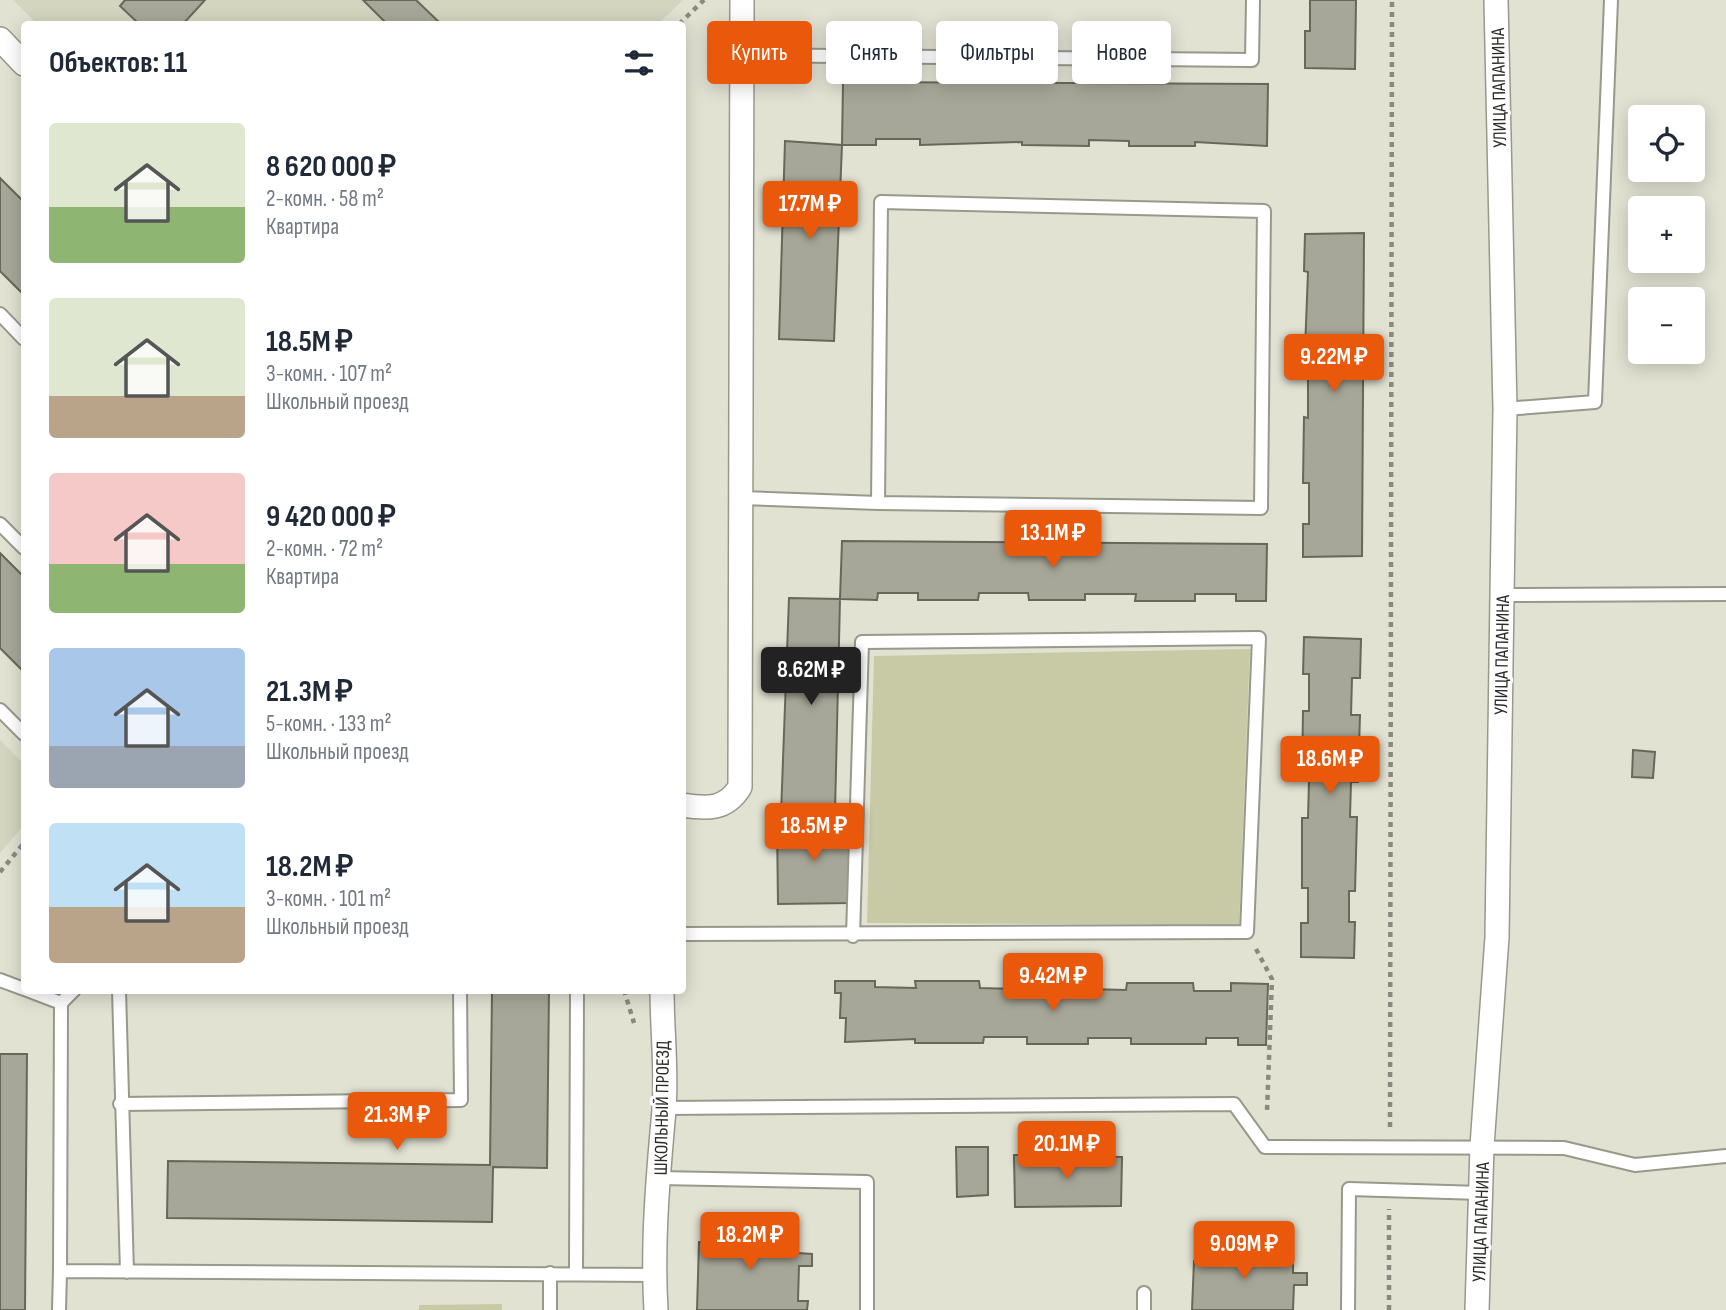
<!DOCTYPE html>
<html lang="ru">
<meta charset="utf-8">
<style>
:root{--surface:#fff;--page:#f2f2f3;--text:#1f2937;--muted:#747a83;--accent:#ea580c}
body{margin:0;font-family:"Sofia Sans Condensed",sans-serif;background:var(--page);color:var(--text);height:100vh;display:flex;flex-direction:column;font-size:26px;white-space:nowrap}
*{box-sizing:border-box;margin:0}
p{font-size:23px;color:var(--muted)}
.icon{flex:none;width:38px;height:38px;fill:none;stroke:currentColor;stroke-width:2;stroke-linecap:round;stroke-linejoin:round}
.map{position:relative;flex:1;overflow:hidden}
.panel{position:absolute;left:21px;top:21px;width:665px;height:973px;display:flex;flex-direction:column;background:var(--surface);border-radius:7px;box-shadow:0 4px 18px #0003}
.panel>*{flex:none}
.guide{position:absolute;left:707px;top:21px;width:665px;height:63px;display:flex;gap:14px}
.fabs{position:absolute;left:1628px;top:105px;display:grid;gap:14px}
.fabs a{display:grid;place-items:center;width:77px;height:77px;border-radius:7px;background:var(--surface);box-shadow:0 4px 18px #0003;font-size:35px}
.price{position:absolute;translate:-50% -60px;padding:0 16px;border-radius:7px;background:var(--accent);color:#fff;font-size:23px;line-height:46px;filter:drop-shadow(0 2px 4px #0008)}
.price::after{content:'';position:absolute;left:50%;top:42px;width:21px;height:16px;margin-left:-10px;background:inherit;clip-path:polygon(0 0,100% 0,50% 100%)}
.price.active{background:#222;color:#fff}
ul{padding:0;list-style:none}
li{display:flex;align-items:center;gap:21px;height:175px;padding:0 28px}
li span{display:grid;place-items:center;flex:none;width:196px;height:140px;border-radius:7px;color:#555}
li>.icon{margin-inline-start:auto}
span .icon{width:84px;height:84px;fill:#fffc;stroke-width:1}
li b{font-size:30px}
h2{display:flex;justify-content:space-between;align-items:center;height:84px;padding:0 28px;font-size:30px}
.pill{padding:0 24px;border-radius:7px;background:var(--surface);box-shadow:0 4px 18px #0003;font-size:24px;line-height:63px}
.pill.active{background:var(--accent);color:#fff}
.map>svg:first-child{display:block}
.built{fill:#d4d5bf}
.green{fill:#c8caa5}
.building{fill:#a7a799;stroke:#67685a;stroke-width:2}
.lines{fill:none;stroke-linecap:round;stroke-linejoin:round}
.service-casing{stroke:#98998b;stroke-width:16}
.minor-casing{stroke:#98998b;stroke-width:26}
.path{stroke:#898a7f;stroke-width:4.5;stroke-dasharray:5 5;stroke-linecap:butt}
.service{stroke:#fff;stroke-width:12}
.minor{stroke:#fff;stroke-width:23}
.labels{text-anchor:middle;stroke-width:6;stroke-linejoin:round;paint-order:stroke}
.street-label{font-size:19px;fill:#2b2c26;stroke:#fff}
</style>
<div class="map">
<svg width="1726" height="1310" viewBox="0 0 1726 1310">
<rect width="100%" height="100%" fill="#e1e2d2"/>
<path class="built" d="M13,0H683L658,24H37Z
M0,740L24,764V825L0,853Z"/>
<path class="green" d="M1250,649L1239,925L867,923L874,656Z
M502,1304V1310H419V1305Z"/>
<path class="building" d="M125,0H205L183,24H134L137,22L120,6Z
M363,0H416L441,24H387Z
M1310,0H1356L1355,69L1305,68V31H1310Z
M843,82L1268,84L1267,146L1195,142V146H1129V141L1089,140V146L1022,145V142L920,145V139H876V145H842Z
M785,141L842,145L834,341L779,339Z
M0,178L24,202V295L0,271Z
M1364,233L1362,556L1303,557V524H1309V483H1303L1304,417L1308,418V375H1304L1308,272L1304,271L1305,234Z
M842,541L1267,544L1266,601H1236V594H1195V601H1135L1136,594H1085V600H1029L1028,593H979L978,600H918V593H878L877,600L840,599Z
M0,553L24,577V672L0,648Z
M789,598L840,599L835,812L781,814Z
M1304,637L1361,639L1360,678H1352L1351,715H1360L1358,782H1351L1350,817H1357L1355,891H1349V922H1355L1354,958L1301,957V923H1308V888H1302V818H1308L1309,781H1302L1303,711H1309V674H1303Z
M1633,750L1655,752L1653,778L1632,777Z
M777,823H851V903L778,904Z
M835,981H875V987L916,988L915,981H979L980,988L1021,989V982H1088V989L1126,990L1127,983H1193L1194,991H1231V983L1268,984L1266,1045H1238V1038H1206V1044H1131V1038H1088V1044H1027V1037H984L983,1043H915V1039L845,1042L846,1018H840L841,993H835Z
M492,990H549L547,1168L493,1167L492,1222L167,1218L168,1161L490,1165Z
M0,1054H27L25,1310H0Z
M956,1147H988V1195L957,1197Z
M1014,1155L1122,1157L1121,1206L1015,1207Z
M714,1228L776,1230L775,1240L798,1241V1253L812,1254V1266H799L798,1301H808L807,1310H697L699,1242L713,1243Z
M1209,1247L1270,1249V1259L1293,1260V1273H1307V1285H1294L1293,1310H1192L1194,1261L1208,1262Z"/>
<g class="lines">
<defs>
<path id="service" d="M742,55L1252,60L1253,0
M0,314L24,339
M1505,409L1595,402L1611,0
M740,498L878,503L1261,508L1264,211L881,202L878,503
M0,524L24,548
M1502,595L1726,594
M0,710L24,734
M682,934L1247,932L1259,638L862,642L853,936
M0,980L24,989
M27,990L61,1003L60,1271
M119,990L127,1272
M61,1003L74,990
M120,1104L461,1100L460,990
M664,1108L1234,1104L1265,1147L1564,1148L1635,1165L1726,1156
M659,1178L867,1182V1310
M576,1273L577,990
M1144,1293V1310
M59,1310L60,1271L654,1275
M550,1310V1273
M1348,1310L1349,1189L1481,1193"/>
<path id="minor" d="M0,39L24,64
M682,805C707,809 726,810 740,787L742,0
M656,1310C652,1244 658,1176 664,1110C667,1071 662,1030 662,990
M1477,1310L1482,1146L1497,937L1502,595L1505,409L1496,0"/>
</defs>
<use href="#service" class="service-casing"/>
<use href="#minor" class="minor-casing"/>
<path class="path" d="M679,24L704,0
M0,872L24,843
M1256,949L1272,979L1267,1111
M624,990L634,1023
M1390,1127L1392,0
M1389,1310V1209"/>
<use href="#service" class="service"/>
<use href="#minor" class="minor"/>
</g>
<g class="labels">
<g class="street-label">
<text transform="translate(1498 88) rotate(-91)" y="7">УЛИЦА ПАПАНИНА</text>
<text transform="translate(1501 655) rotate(-89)" y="7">УЛИЦА ПАПАНИНА</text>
<text transform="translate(661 1108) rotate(-89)" y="7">ШКОЛЬНЫЙ ПРОЕЗД</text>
<text transform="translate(1480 1222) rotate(-88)" y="7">УЛИЦА ПАПАНИНА</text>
</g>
</g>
</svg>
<div class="fabs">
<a><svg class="icon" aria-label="locate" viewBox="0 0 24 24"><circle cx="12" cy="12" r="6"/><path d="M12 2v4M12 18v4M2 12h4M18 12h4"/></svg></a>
<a>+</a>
<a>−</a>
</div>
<b class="price" style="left:810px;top:241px">17.7M ₽</b>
<b class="price" style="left:1334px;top:394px">9.22M ₽</b>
<b class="price" style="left:1053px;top:570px">13.1M ₽</b>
<b class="price active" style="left:811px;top:707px">8.62M ₽</b>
<b class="price" style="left:1330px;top:796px">18.6M ₽</b>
<b class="price" style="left:814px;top:863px">18.5M ₽</b>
<b class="price" style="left:1053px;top:1013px">9.42M ₽</b>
<b class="price" style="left:397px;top:1152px">21.3M ₽</b>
<b class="price" style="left:1067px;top:1181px">20.1M ₽</b>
<b class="price" style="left:750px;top:1272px">18.2M ₽</b>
<b class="price" style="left:1244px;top:1281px">9.09M ₽</b>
<div class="guide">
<a class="pill active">Купить</a>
<a class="pill">Снять</a>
<a class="pill">Фильтры</a>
<a class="pill">Новое</a>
</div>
<section class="panel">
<h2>Объектов: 11<svg class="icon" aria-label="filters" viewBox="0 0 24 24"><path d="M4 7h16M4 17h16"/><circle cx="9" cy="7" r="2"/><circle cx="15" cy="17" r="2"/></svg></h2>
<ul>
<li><span style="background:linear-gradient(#dfe7d0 60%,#8fb573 0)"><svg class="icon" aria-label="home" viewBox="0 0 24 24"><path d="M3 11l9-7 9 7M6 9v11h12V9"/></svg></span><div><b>8 620 000 ₽</b><p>2-комн. · 58 m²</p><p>Квартира</p></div></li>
<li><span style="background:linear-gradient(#dfe7d0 70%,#b9a48a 0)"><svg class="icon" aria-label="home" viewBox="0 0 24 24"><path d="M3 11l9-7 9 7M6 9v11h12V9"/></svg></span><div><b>18.5M ₽</b><p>3-комн. · 107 m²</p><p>Школьный проезд</p></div></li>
<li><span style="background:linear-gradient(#f6c9c9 65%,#8fb573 0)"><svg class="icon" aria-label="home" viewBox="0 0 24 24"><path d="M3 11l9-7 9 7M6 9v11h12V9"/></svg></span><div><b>9 420 000 ₽</b><p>2-комн. · 72 m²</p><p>Квартира</p></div></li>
<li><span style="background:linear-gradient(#a9c7e8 70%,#9aa5b1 0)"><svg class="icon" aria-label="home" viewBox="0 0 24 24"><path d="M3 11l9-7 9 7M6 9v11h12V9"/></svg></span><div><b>21.3M ₽</b><p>5-комн. · 133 m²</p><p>Школьный проезд</p></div></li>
<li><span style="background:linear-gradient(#bfe0f5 60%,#b9a48a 0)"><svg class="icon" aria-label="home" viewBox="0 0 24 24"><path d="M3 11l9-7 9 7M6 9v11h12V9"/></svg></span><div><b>18.2M ₽</b><p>3-комн. · 101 m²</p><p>Школьный проезд</p></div></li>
</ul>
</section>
</div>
